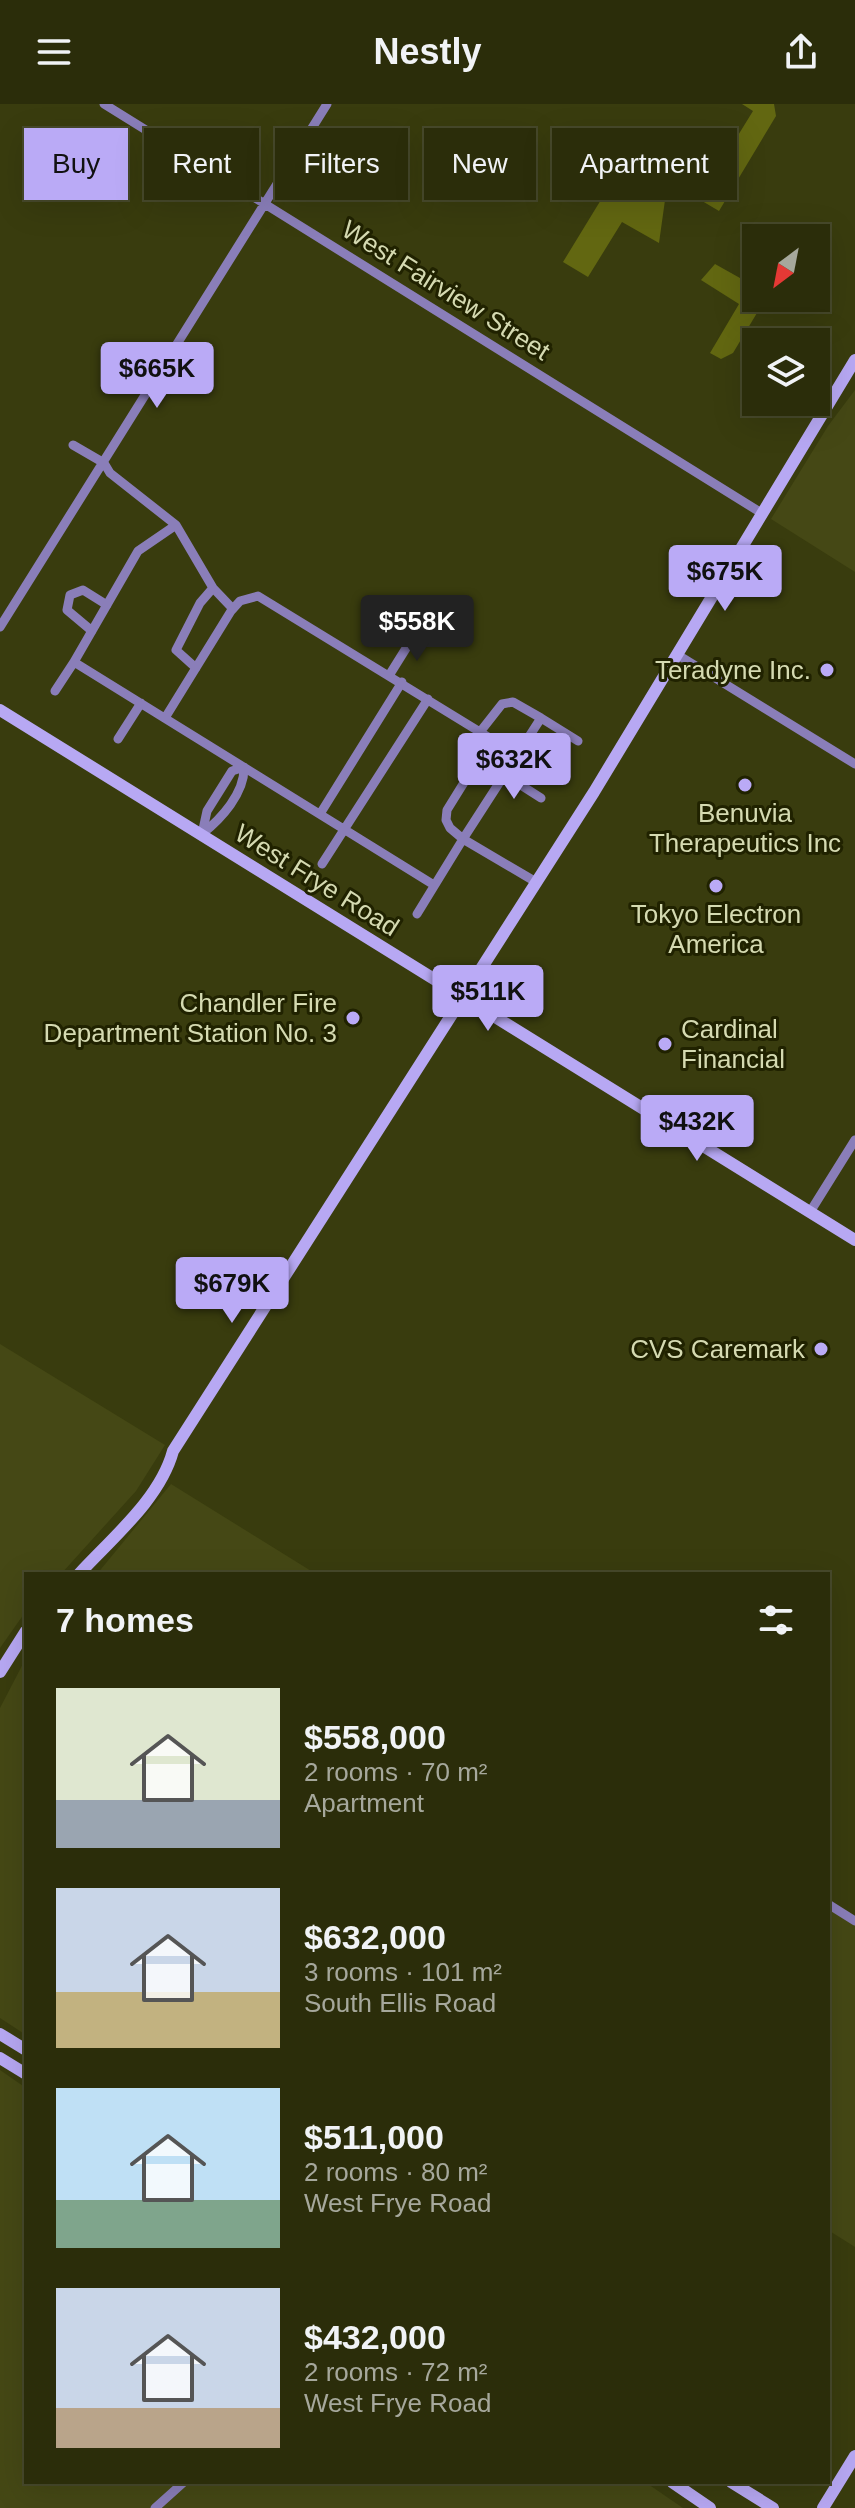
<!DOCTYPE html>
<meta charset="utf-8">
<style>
:root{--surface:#2b2d0a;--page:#333513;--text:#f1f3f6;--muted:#a6a89c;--line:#47492b;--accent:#baaaf6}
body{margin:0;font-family:Helvetica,sans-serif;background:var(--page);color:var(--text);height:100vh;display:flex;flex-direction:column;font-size:30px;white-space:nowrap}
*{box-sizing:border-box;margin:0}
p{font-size:26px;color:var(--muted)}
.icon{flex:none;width:44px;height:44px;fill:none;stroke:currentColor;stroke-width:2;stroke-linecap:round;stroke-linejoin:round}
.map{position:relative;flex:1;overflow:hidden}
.sheet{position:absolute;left:24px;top:1468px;width:806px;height:912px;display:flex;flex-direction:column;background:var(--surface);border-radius:0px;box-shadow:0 8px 32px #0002,0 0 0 2px var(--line)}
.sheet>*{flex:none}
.guide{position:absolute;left:24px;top:24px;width:808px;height:72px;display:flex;gap:16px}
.needle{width:52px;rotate:212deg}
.fabs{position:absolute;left:742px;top:120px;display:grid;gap:16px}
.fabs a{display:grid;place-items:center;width:88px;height:88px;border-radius:0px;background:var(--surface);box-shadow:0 8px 32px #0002,0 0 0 2px var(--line);font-size:40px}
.price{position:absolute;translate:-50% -68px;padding:0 18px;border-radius:8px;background:var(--accent);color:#111;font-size:26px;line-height:52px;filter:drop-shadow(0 2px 4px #0008)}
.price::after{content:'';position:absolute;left:50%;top:48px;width:24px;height:18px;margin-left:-12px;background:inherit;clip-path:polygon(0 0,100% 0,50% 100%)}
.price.current{background:#222;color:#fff}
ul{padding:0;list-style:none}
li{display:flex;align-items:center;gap:24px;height:200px;padding:0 32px}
li span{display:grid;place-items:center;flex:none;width:224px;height:160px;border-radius:0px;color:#555}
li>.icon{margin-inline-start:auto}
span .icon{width:96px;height:96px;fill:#fffc;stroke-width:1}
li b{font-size:34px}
h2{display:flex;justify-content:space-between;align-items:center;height:96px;padding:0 32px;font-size:34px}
.pill{padding:0 28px;border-radius:0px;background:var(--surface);box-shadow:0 8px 32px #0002,0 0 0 2px var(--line);font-size:28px;line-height:72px}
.pill.current{background:var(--accent);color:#111}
header{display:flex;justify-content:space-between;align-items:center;height:104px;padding:0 32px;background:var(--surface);font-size:36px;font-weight:800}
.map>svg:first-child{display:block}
.built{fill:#454815}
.green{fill:#626711}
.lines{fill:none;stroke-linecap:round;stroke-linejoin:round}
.street{stroke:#8a7eb9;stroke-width:9}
.secondary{stroke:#b7a8f3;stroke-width:12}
.poi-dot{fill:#baaaf6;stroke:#202200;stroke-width:3}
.labels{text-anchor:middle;stroke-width:6;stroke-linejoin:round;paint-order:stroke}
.street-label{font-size:26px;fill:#d5dab1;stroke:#202200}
.poi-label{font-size:26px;fill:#d5dab1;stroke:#202200;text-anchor:end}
</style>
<header><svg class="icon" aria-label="menu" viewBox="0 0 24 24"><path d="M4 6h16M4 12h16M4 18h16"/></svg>Nestly<svg class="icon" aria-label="share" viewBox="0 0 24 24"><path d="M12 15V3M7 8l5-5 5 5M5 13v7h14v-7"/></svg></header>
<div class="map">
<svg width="855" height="2404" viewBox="0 0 855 2404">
<rect width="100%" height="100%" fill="#393c0e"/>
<path class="built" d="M855,286V468L771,415L828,322Z
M0,1240L165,1341L136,1387L61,1470H26V1507L0,1544Z
M171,1380L316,1470H97Z
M26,1554V1931L0,1914V1604Z
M828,1800L855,1817V2143L828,2126Z
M0,1966L26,1984V2378H645L683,2404H0Z"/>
<path class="green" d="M742,0H774L776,12L719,107L675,81L693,55L716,67L753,7Z
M621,63L666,89L659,139L622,118L588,173L563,158Z
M715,160L756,183V194H766L733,249L721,255L710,249L739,200L701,176Z"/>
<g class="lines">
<path class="street" d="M104,0L763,410
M73,341L104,359L110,369L176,421L138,447L74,558L434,781
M176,421L213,484
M0,523L327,0
M92,527L67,506L70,491L83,486L107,501
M678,551L855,660
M196,564L176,546L200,499L213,484L233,505
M390,570L415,530
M55,587L74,558
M165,614L231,507L240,497L258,492L480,628
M541,614L578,637
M118,635L141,599
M491,635L447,706L446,716L450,724L463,735L541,614L513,598L502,600L480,628L517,651
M244,663C245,689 221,715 202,730L207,707L232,667Z
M505,671L541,694
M320,710L402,578
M322,760L428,595
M417,810L463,735L536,778
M810,1108L855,1036
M828,1800L855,1817
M155,2404L184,2378"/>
<path class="secondary" d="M0,606L855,1136
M79,1470C112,1434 160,1395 173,1347L594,688L855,256
M0,1568L26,1527
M0,1930L26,1946
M0,1954L26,1970
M672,2378L710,2404
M731,2378L773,2404
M823,2404L855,2352"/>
</g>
<g class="poi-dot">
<circle cx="827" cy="566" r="8"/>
<circle cx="745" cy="681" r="8"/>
<circle cx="716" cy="782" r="8"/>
<circle cx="353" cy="914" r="8"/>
<circle cx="665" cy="940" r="8"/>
<circle cx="821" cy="1245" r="8"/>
</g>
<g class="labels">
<g class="street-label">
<text transform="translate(446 186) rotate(32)" y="9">West Fairview Street</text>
<text transform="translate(317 776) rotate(32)" y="9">West Frye Road</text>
</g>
<g class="poi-label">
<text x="811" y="575">Teradyne Inc.</text>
<text x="745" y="718" text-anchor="middle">Benuvia<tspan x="745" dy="30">Therapeutics Inc</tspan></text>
<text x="716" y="819" text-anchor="middle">Tokyo Electron<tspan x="716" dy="30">America</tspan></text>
<text x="337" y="908">Chandler Fire<tspan x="337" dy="30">Department Station No. 3</tspan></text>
<text x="681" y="934" text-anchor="start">Cardinal<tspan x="681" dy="30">Financial</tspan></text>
<text x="805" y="1254">CVS Caremark</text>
</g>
</g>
</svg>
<div class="fabs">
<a><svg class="needle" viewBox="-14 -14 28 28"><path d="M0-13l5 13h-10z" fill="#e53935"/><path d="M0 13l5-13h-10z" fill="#a6a89c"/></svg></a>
<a><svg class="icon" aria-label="layers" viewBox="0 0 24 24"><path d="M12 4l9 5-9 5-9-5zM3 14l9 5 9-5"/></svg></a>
</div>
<b class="price" style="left:157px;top:306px">$665K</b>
<b class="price" style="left:725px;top:509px">$675K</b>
<b class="price current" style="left:417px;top:559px">$558K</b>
<b class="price" style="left:514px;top:697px">$632K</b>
<b class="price" style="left:488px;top:929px">$511K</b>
<b class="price" style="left:697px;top:1059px">$432K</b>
<b class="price" style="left:232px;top:1221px">$679K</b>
<div class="guide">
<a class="pill current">Buy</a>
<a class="pill">Rent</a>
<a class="pill">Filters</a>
<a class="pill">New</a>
<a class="pill">Apartment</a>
</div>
<section class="sheet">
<h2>7 homes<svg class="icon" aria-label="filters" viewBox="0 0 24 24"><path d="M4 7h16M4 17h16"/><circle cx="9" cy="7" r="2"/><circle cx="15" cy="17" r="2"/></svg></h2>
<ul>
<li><span style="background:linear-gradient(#dfe7d0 70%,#9aa5b1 0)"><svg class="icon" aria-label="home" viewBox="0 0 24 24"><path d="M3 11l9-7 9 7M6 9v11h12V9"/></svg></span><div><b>$558,000</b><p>2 rooms · 70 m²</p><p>Apartment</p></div></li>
<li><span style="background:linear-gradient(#c9d6e8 65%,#c2b280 0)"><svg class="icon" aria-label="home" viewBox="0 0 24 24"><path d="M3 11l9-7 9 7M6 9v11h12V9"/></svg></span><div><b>$632,000</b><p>3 rooms · 101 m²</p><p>South Ellis Road</p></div></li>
<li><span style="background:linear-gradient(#bfe0f5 70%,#7fa58c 0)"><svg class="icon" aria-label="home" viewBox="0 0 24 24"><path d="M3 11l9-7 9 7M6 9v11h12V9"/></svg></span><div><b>$511,000</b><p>2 rooms · 80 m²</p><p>West Frye Road</p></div></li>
<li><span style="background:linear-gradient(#c9d6e8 75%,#b9a48a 0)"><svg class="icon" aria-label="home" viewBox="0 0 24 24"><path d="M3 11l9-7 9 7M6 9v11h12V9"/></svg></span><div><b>$432,000</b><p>2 rooms · 72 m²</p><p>West Frye Road</p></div></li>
</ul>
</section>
</div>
